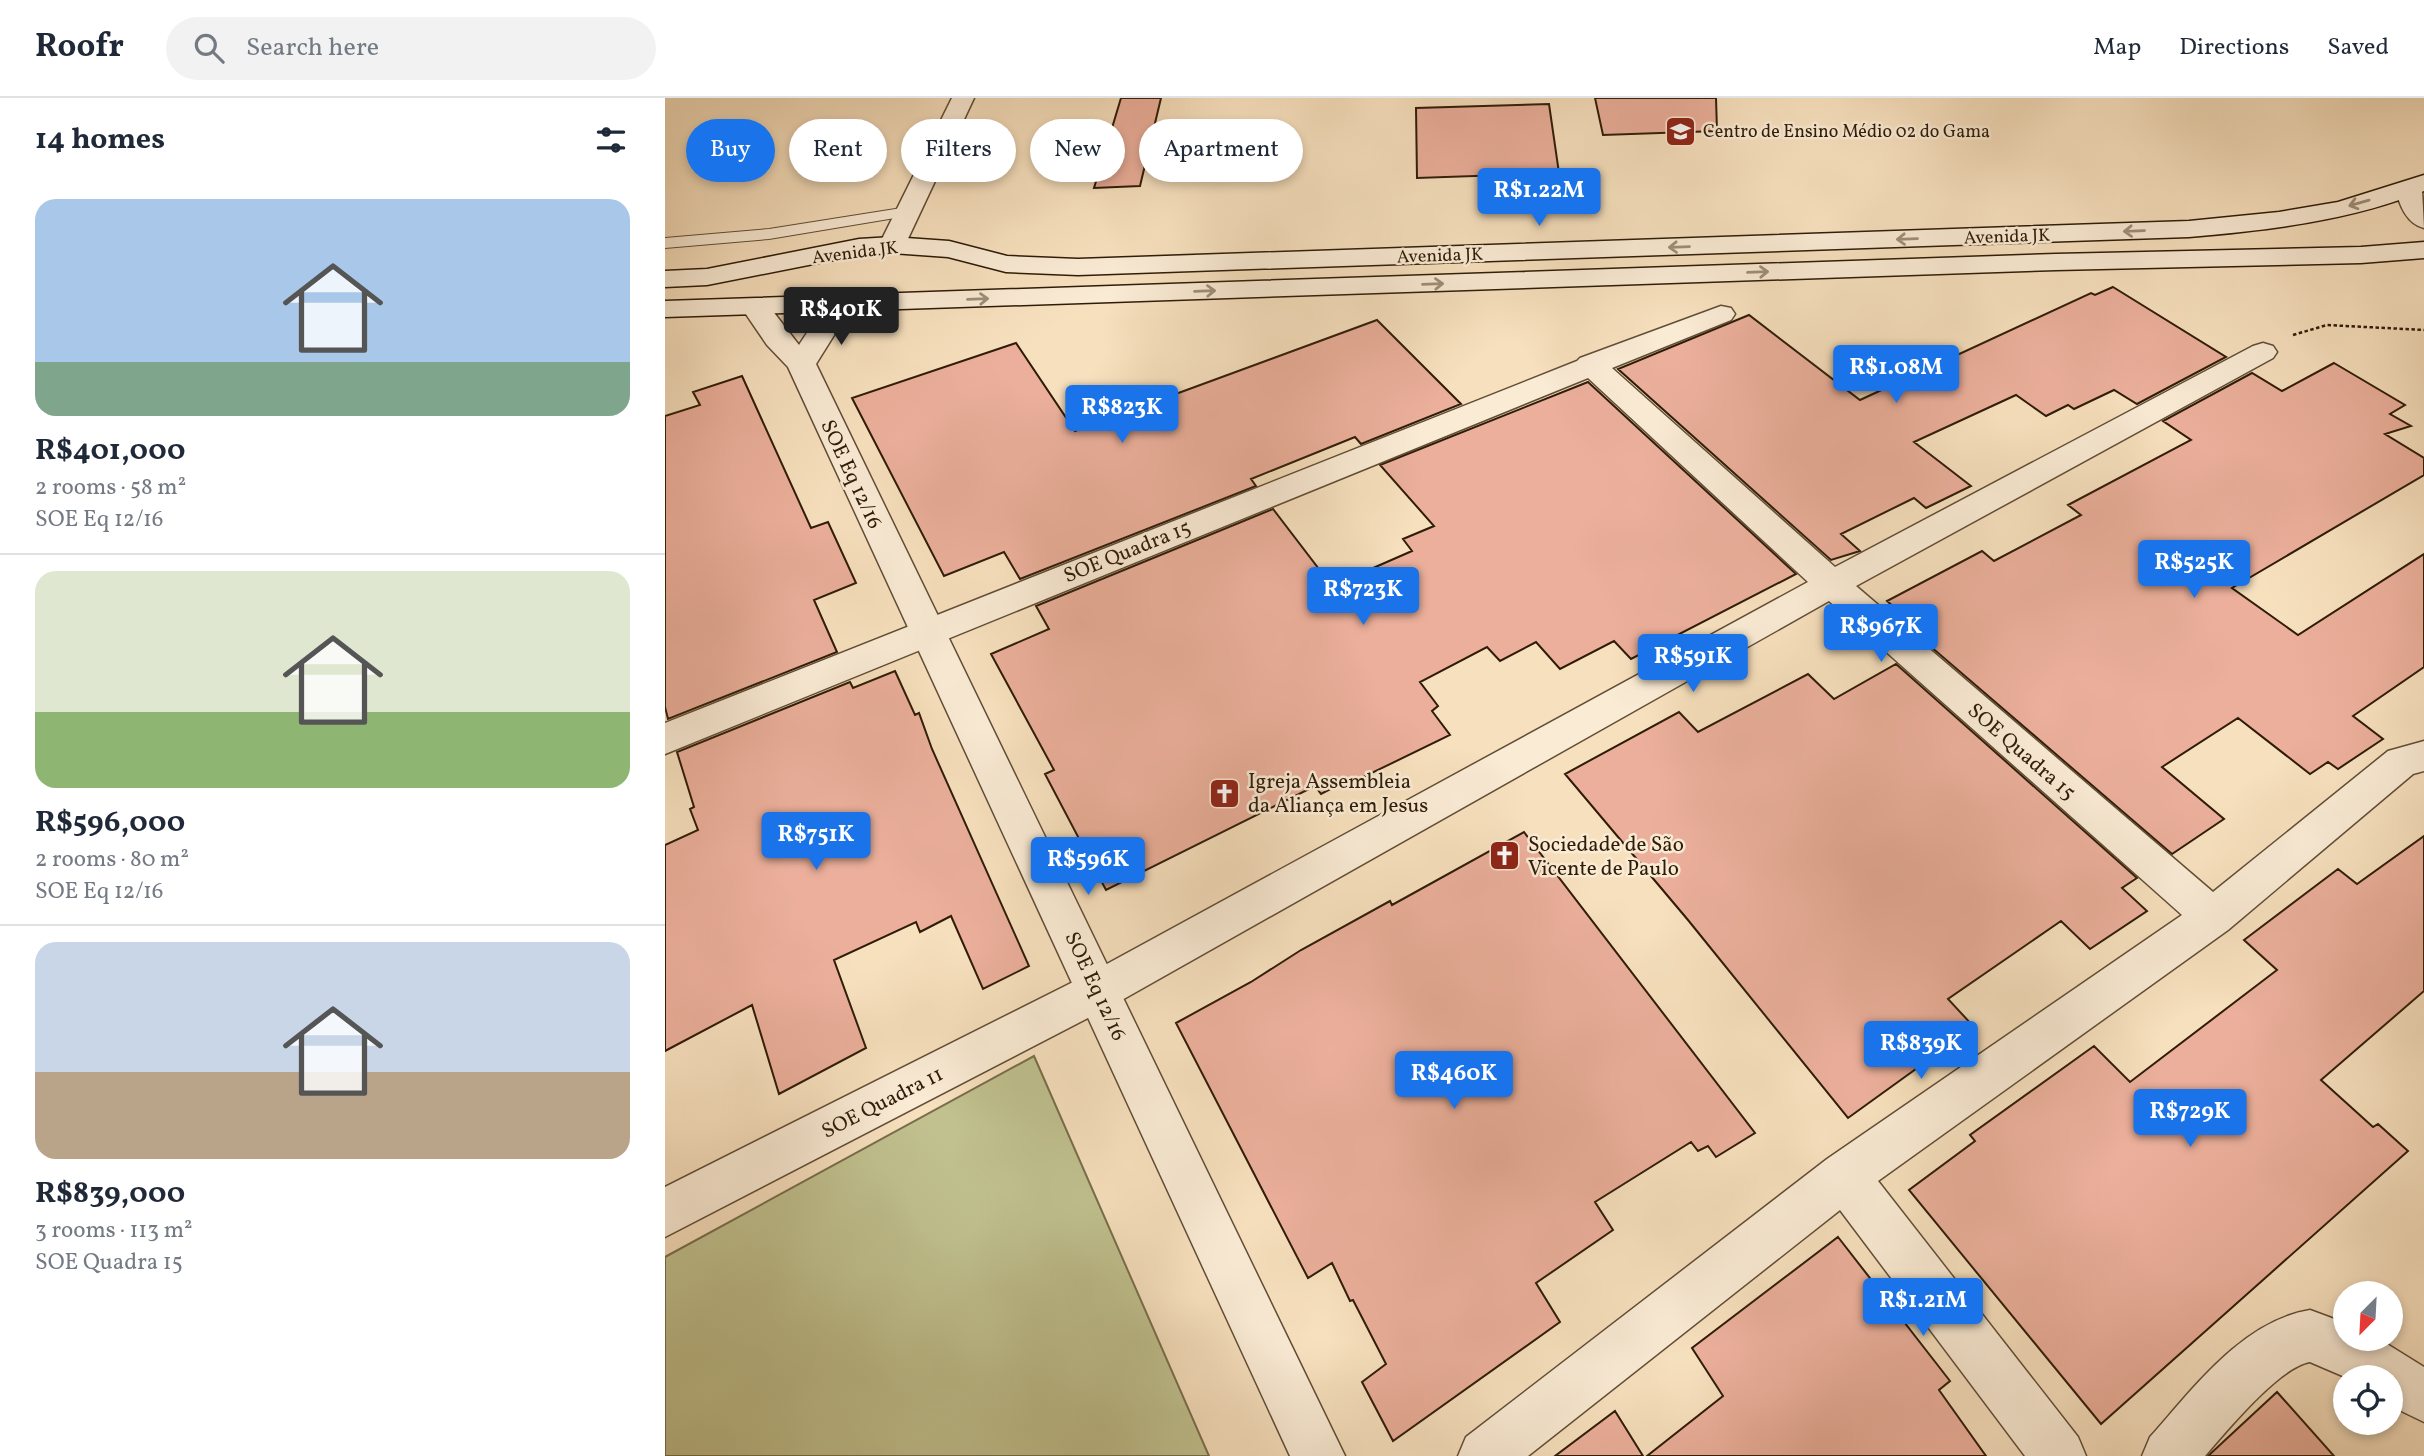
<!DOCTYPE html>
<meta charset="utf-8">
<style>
:root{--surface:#fff;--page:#f2f2f3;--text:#1f2937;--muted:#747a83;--line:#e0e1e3;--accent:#1a73e8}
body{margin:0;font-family:Vollkorn,serif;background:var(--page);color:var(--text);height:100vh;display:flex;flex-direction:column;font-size:26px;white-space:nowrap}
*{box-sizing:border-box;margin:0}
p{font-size:23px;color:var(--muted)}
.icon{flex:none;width:38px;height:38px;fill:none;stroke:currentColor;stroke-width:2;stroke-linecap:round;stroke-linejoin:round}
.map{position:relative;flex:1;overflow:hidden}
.drawer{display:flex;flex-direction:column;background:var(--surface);width:665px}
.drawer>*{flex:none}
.top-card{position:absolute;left:21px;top:21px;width:665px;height:63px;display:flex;gap:14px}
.needle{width:46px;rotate:204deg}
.buttons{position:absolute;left:1668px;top:1183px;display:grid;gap:14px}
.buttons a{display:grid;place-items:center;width:70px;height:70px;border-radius:50%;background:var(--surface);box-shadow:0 4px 10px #0003;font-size:35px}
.price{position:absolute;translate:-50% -60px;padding:0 16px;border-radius:7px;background:var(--accent);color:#fff;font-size:23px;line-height:46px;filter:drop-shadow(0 2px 4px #0008)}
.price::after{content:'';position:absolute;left:50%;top:42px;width:21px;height:16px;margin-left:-10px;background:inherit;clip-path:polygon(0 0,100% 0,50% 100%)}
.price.active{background:#222;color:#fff}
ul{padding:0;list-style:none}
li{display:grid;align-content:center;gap:14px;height:371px;padding:0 35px}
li+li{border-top:2px solid var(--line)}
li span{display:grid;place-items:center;height:217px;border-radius:21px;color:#555}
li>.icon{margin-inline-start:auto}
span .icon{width:126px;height:126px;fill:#fffc;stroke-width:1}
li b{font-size:30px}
h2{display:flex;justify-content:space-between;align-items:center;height:84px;padding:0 35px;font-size:30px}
.chip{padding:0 24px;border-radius:32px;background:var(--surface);box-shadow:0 4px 10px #0003;font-size:24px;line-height:63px}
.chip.active{background:var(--accent);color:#fff}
header{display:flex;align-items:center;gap:42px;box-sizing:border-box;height:98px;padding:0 35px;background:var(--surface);border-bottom:2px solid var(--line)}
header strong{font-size:33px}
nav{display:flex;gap:38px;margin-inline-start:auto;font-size:24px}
.search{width:490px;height:63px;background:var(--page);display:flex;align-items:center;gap:18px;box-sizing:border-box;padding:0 24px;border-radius:38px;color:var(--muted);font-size:26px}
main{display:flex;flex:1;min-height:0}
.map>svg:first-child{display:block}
.green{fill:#c0c18f;stroke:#786e4c;stroke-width:2}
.building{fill:#ebaf9b;stroke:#2f1c08;stroke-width:2}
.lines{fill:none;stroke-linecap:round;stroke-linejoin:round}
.service-casing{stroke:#614d36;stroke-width:2}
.minor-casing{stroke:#614d36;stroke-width:3}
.tertiary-casing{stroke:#614d36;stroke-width:3}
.secondary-casing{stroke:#2f1c08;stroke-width:3}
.path{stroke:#2f1c08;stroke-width:2.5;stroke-dasharray:3.5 2.5;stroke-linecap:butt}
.service{fill:#faebd5;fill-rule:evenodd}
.minor{fill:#faebd5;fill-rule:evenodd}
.tertiary{fill:#faebd5;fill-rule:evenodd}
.secondary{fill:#faebd5;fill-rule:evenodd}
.oneway{stroke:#9f8e79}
.labels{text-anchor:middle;stroke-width:5;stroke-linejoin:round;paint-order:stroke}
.far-poi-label{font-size:18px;fill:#2f1c08;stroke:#faebd5;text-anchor:start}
.far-street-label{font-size:18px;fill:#2f1c08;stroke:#faebd5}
.street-label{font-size:21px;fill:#2f1c08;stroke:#faebd5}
.poi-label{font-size:21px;fill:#2f1c08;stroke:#faebd5;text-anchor:start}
</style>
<header>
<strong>Roofr</strong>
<div class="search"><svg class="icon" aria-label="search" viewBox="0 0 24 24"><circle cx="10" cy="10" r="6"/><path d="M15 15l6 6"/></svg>Search here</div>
<nav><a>Map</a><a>Directions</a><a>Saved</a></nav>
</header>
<main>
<section class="drawer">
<h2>14 homes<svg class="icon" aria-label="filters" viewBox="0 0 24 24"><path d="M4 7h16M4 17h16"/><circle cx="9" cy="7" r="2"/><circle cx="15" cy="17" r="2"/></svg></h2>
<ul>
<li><span style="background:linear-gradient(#a9c7e8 75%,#7fa58c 0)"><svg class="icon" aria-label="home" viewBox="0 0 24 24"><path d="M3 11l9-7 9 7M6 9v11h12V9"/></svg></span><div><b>R$401,000</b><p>2 rooms · 58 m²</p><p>SOE Eq 12/16</p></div></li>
<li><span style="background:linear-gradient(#dfe7d0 65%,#8fb573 0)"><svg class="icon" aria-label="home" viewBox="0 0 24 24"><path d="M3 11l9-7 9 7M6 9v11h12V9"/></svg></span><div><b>R$596,000</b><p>2 rooms · 80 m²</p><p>SOE Eq 12/16</p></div></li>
<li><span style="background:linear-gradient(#c9d6e8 60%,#b9a48a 0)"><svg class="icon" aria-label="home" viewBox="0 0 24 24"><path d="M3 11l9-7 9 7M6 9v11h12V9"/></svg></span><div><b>R$839,000</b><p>3 rooms · 113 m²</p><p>SOE Quadra 15</p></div></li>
</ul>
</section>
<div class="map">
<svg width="1759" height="1358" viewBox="0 0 1759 1358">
<rect width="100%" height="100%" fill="#f7e0be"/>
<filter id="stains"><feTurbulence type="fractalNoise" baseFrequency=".00286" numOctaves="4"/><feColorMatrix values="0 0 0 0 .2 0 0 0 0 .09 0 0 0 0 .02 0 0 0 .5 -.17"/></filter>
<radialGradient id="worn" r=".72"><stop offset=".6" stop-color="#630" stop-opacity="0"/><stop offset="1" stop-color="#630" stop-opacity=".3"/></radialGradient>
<path class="green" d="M369,958L544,1358H0V1159Z"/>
<path class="building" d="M456,0H496L475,88L429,90Z
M930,0H1051L1052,33L938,37Z
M884,6L894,75L752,80L751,10Z
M1448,189L1561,259L1472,306L1449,292L1409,311L1403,307L1381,318L1351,297L1249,344L1306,388L1261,410L1249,400L1176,436L1195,453L1166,462L953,271L1084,217L1195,302L1426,195L1430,197Z
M712,222L796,306L696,346L690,339L586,381L591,388L355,481L339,454L279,478L187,300L351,245L410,333Z
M1669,265L1740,307L1725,316L1746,328L1720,336L1759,360V377L1567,490L1633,537L1759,456V569L1688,618L1718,641L1673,671L1663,664L1645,676L1573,620L1497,669L1559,721L1507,756L1265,548L1270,545L1222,503L1317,453L1329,463L1416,417L1403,407L1526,342L1498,323L1587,275L1617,293Z
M77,278L146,430L163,424L191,485L149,502L172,554L3,621L0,609V318L35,307L28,294Z
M923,284L1131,476L966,561L949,543L895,571L871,544L835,563L822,549L755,584L773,608L767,613L785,637L684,686L679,684L656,696L650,688L441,792L380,676L389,672L326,556L384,531L371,508L608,411L667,488L747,453L738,441L769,428L715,367Z
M1231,566L1472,780L1457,790L1482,813L1425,851L1396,823L1283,901L1309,929L1183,1020L1023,822L900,676L1014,614L1033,634L1143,576L1169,601Z
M230,573L250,617L254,615L267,651L364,868L318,891L286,818L255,834L251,824L169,862L201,950L114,996L87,907L0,953V747L33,732L25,711L29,709L12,654L185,584L188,590Z
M859,734L1090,1035L1051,1059L1043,1048L1033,1053L1026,1044L930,1104L948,1132L871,1185L895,1224L728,1343L697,1284L721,1266L688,1202L685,1203L667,1165L643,1180L511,925L586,884L636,852L725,803L727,807Z
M1759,738V893L1656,982L1708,1029L1713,1026L1743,1053L1436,1326L1244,1092L1310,1043L1305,1037L1429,948L1465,984L1612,872L1579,842L1673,771L1692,786Z
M1173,1139L1285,1283L1274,1292L1321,1358H982L1058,1298L1027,1250Z
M1612,1294L1669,1358H1543Z
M950,1313L978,1358H890Z"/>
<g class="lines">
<defs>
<path id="service" d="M243,109L251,114L248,117L104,141L0,150V140L104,131Z"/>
<path id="minor" d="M287,0H309L240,147L236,153L227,155L218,153L214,147Z
M1744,83L1753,86L1757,91L1759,130C1742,126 1734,107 1731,91L1735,86Z
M1056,208L1066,210L1070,216L1066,222L947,270L1170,469L1588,248L1598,245L1608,248L1612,254L1608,260L1191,488L1548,794L1723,653L1759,643V673L1748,676L1563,832L1213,1083L1413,1339L1421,1358H1360L1175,1112L863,1358H793L801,1339L1162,1061L1517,817L1164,503L448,907L0,1139V1089L418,879L1143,484L923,280L0,656V625L912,263L915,260Z
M1645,1212L1680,1225V1241H1714L1759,1269V1324L1726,1308V1279H1680L1645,1264C1614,1269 1561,1334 1540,1358H1477L1485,1339C1528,1291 1577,1223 1645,1212Z"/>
<path id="tertiary" d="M183,199L193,201L197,207L171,234L151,266L680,1358H625L123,269L102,247L76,209L80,203L90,201L100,203L134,247C146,229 161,204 183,199Z"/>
<path id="secondary" d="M1759,77V93C1684,123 1604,132 1524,139L413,177L341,174L283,159L227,155L194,157L42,187L0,189V173L42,171L194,141L227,139L284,143L342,158L413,161L1524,123L1614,114L1673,104Z
M1759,144V160L1696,165L1391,172L0,219V203L1391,156L1696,149Z"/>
</defs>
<use href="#service" class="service-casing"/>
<use href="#minor" class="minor-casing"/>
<use href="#tertiary" class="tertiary-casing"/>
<use href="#secondary" class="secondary-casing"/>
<path class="path" d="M1628,237L1662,227L1759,232"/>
<use href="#service" class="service"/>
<use href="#minor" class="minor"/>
<use href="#tertiary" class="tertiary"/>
<use href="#secondary" class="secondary"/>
</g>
<defs><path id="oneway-shaft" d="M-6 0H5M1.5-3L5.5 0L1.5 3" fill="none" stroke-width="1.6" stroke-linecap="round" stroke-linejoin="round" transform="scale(1.75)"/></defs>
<g class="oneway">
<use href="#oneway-shaft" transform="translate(1694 105) rotate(164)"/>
<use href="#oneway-shaft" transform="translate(1469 133) rotate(178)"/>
<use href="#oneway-shaft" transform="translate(1242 141) rotate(178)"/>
<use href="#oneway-shaft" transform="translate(1014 149) rotate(178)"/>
<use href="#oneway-shaft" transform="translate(1093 174) rotate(-2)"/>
<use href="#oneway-shaft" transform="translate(768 186) rotate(-2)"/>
<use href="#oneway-shaft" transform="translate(540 193) rotate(-2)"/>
<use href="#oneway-shaft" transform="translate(313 201) rotate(-2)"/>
</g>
<defs>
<symbol id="school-square" viewBox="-11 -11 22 22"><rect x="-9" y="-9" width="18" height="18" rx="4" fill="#8f2418" stroke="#faebd5"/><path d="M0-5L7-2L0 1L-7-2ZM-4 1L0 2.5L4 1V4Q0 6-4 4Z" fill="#fff"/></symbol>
<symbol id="church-square" viewBox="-11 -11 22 22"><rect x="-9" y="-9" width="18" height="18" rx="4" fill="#8f2418" stroke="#faebd5"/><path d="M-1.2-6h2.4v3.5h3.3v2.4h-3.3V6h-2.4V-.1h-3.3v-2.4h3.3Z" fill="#fff"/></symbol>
</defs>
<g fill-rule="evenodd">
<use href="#school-square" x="998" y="16" width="35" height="35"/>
<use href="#church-square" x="542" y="678" width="35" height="35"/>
<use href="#church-square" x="822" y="740" width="35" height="35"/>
</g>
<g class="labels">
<g class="far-poi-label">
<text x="1038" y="39">Centro de Ensino Médio 02 do Gama</text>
</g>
<g class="far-street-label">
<text transform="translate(1342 138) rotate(-2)" y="6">Avenida JK</text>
<text transform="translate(190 154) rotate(-7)" y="6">Avenida JK</text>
<text transform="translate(775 157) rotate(-2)" y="6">Avenida JK</text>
</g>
<g class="street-label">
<text transform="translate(187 376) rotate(65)" y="7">SOE Eq 12/16</text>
<text transform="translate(462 453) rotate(-22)" y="7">SOE Quadra 15</text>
<text transform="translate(1357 653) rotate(41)" y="7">SOE Quadra 15</text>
<text transform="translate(431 888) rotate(65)" y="7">SOE Eq 12/16</text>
<text transform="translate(217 1004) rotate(-27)" y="7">SOE Quadra 11</text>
</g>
<g class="poi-label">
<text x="583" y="690">Igreja Assembleia<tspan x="583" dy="24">da Aliança em Jesus</tspan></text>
<text x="863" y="753">Sociedade de São<tspan x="863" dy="24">Vicente de Paulo</tspan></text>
</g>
</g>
<rect width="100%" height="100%" filter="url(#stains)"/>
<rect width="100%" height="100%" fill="url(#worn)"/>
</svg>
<div class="buttons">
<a><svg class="needle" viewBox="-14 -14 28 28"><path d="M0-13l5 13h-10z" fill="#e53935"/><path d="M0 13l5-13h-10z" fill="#747a83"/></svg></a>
<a><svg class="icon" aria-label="locate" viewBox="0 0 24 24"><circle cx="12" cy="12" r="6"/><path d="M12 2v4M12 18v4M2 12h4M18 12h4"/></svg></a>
</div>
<b class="price" style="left:874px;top:130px">R$1.22M</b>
<b class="price active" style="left:176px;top:249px">R$401K</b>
<b class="price" style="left:1231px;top:307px">R$1.08M</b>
<b class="price" style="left:457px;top:347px">R$823K</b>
<b class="price" style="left:1529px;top:502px">R$525K</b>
<b class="price" style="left:698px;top:529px">R$723K</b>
<b class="price" style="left:1216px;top:566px">R$967K</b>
<b class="price" style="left:1028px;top:596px">R$591K</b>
<b class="price" style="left:151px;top:774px">R$751K</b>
<b class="price" style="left:423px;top:799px">R$596K</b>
<b class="price" style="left:1256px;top:983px">R$839K</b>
<b class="price" style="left:789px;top:1013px">R$460K</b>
<b class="price" style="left:1525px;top:1051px">R$729K</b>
<b class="price" style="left:1258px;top:1240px">R$1.21M</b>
<div class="top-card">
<a class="chip active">Buy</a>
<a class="chip">Rent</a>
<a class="chip">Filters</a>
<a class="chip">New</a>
<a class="chip">Apartment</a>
</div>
</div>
</main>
